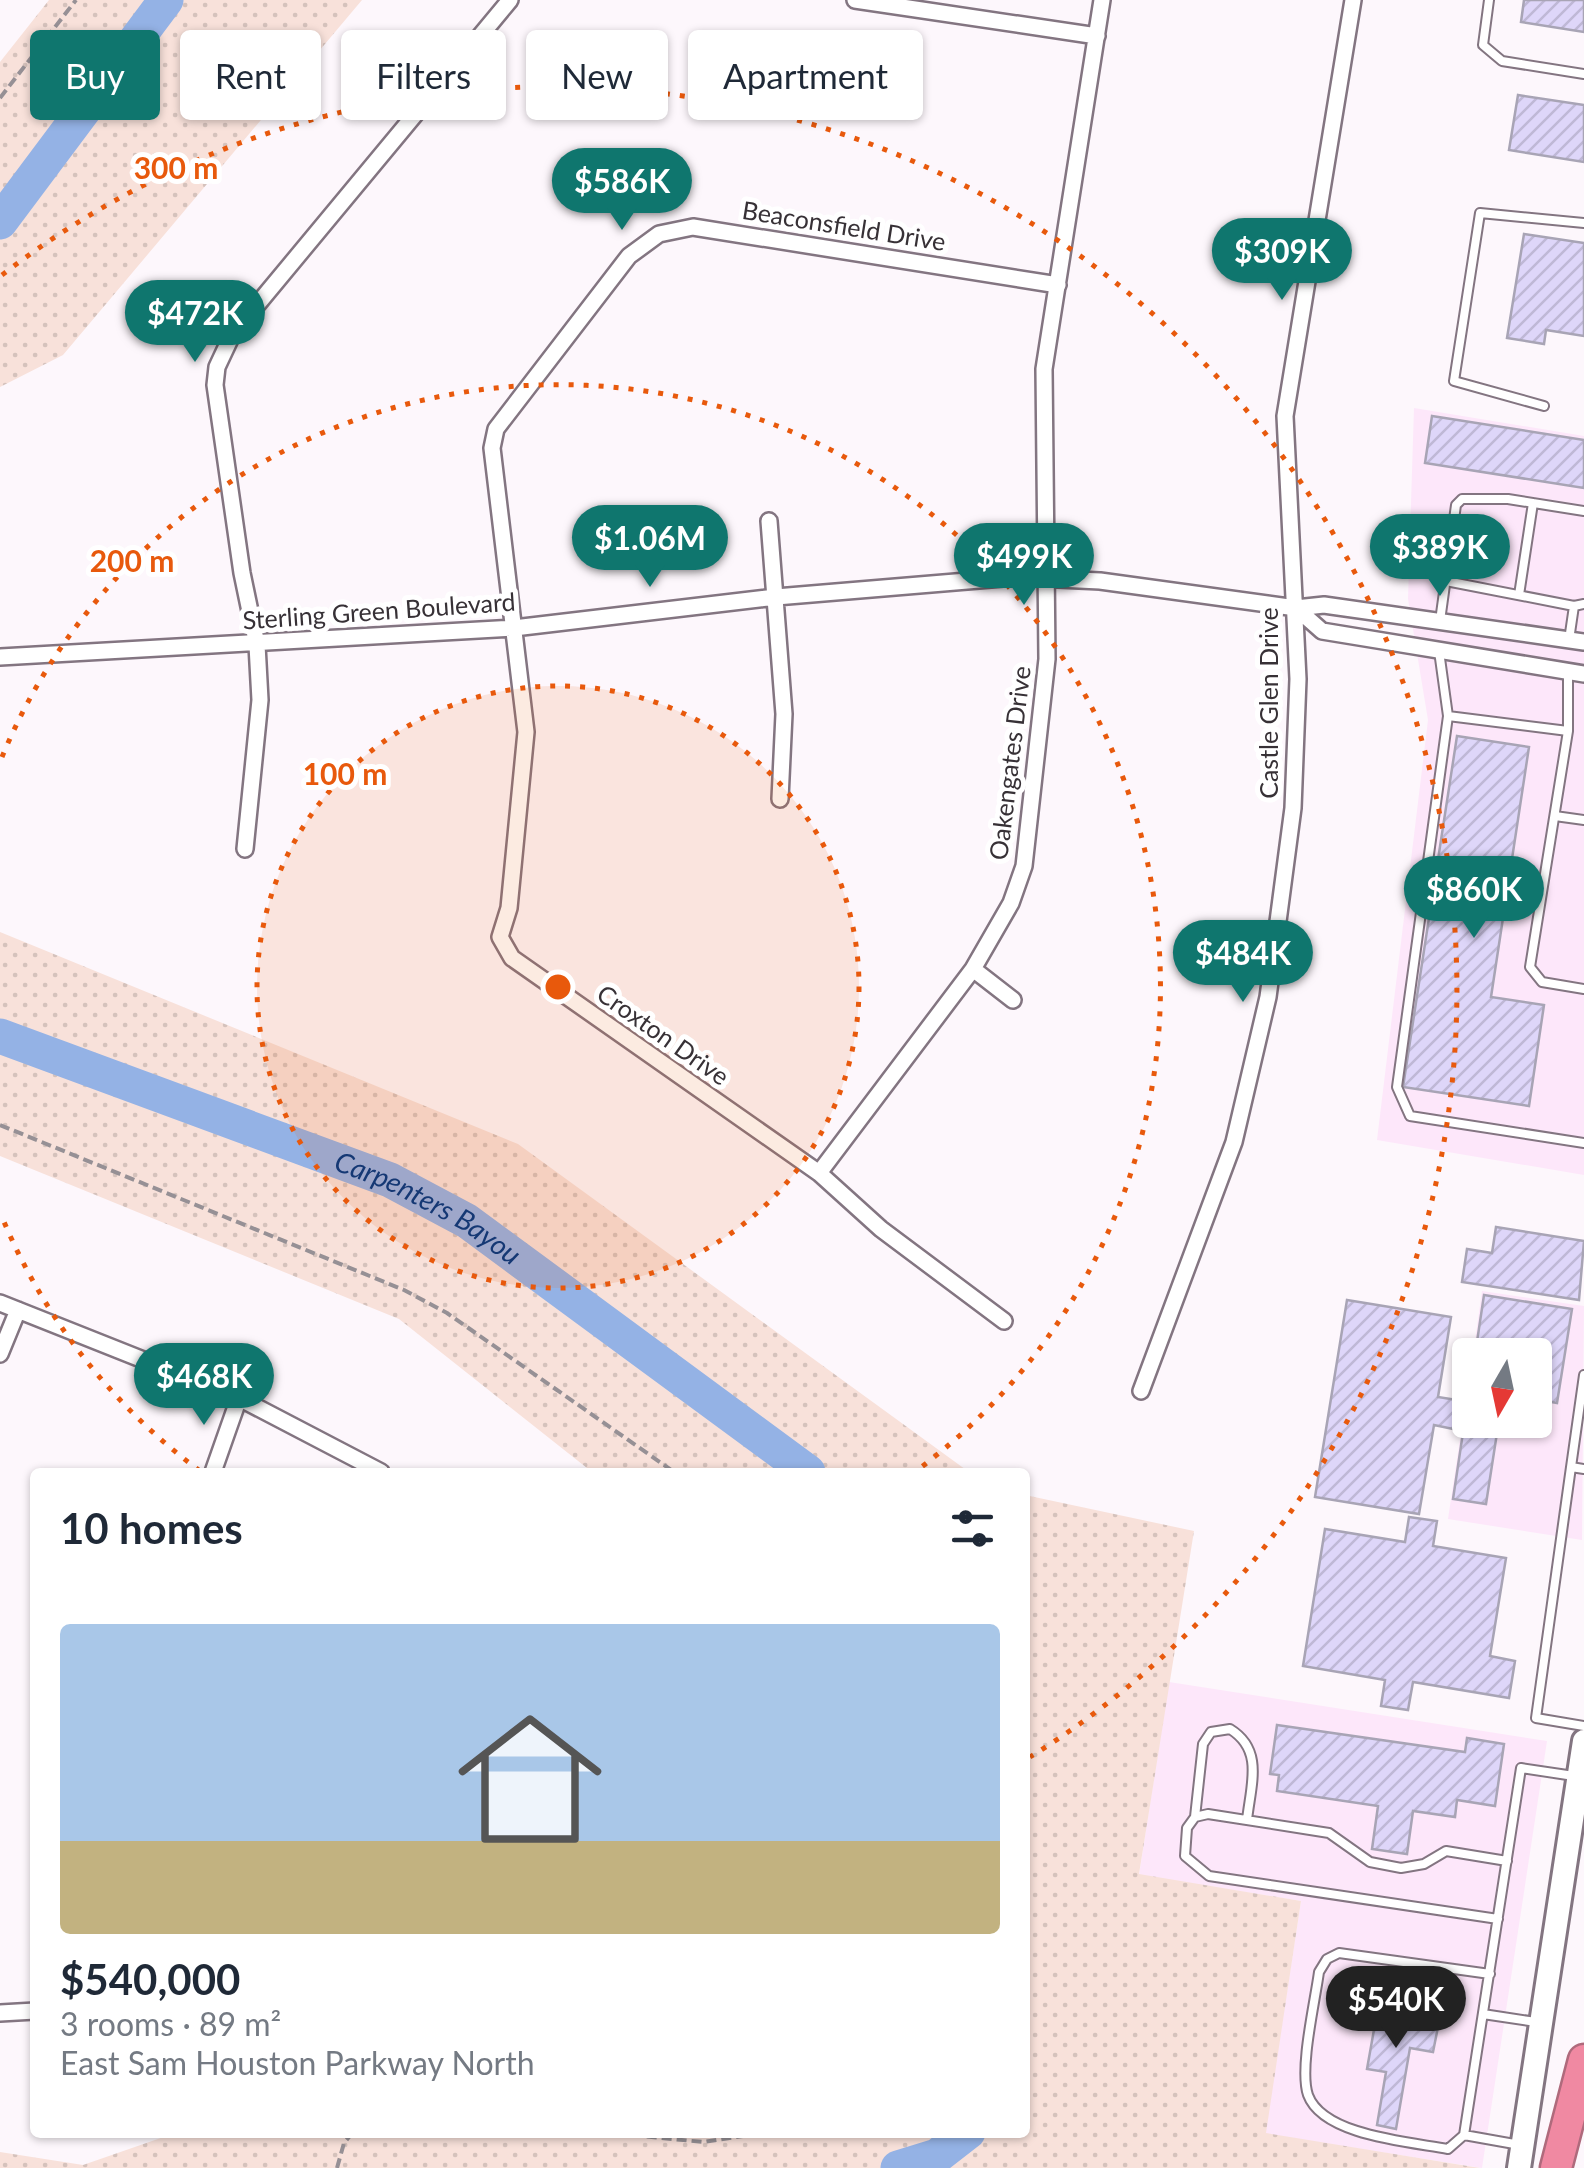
<!DOCTYPE html>
<meta charset="utf-8">
<style>
:root{--surface:#fff;--page:#f6f6f7;--text:#1f2937;--muted:#747a83;--line:#e0e1e3;--accent:#0f766e}
body{margin:0;font-family:Lato,sans-serif;background:var(--page);color:var(--text);height:100vh;display:flex;flex-direction:column;font-size:38px;white-space:nowrap}
*{box-sizing:border-box;margin:0}
p{font-size:32px;color:var(--muted)}
.icon{flex:none;width:55px;height:55px;fill:none;stroke:currentColor;stroke-width:2;stroke-linecap:round;stroke-linejoin:round}
.map{position:relative;flex:1;overflow:hidden}
.side{position:absolute;left:30px;top:1468px;width:1000px;height:670px;display:flex;flex-direction:column;background:var(--surface);border-radius:10px;box-shadow:0 2px 8px #0004}
.side>*{flex:none}
.hud{position:absolute;left:30px;top:30px;width:1000px;height:90px;display:flex;gap:20px}
.needle{width:65px;rotate:189deg}
.tools{position:absolute;left:1452px;top:1338px;display:grid;gap:20px}
.tools a{display:grid;place-items:center;width:100px;height:100px;border-radius:10px;background:var(--surface);box-shadow:0 2px 8px #0004;font-size:50px}
.price{position:absolute;translate:-50% -85px;padding:0 22px;border-radius:35px;background:var(--accent);color:#fff;font-size:32px;line-height:65px;filter:drop-shadow(0 2px 5px #0008)}
.price::after{content:'';position:absolute;left:50%;top:60px;width:30px;height:22px;margin-left:-15px;background:inherit;clip-path:polygon(0 0,100% 0,50% 100%)}
.price.on{background:#222;color:#fff}
ul{padding:0;list-style:none}
li{display:grid;align-content:center;gap:20px;height:530px;padding:0 30px}
li+li{border-top:2px solid var(--line)}
li span{display:grid;place-items:center;height:310px;border-radius:10px;color:#555}
li>.icon{margin-inline-start:auto}
span .icon{width:180px;height:180px;fill:#fffc;stroke-width:1}
li b{font-size:42px}
h2{display:flex;justify-content:space-between;align-items:center;height:120px;padding:0 30px;font-size:42px}
.chip{padding:0 35px;border-radius:10px;background:var(--surface);box-shadow:0 2px 8px #0004;font-size:35px;line-height:90px}
.chip.on{background:var(--accent);color:#fff}
.map>svg:first-child{display:block}
.built{fill:#fde7fa}
.grass{fill:url(#grass-dots)}
.lines{fill:none;stroke-linecap:round;stroke-linejoin:round}
.river{stroke:#94b2e5;stroke-width:35}
.building{fill:url(#building-hatch);stroke:#a8a4b5;stroke-width:2.5}
.lane-casing{stroke:#837581;stroke-width:12}
.street-casing{stroke:#837581;stroke-width:20}
.secondary-casing{stroke:#837581;stroke-width:28}
.highway-casing{stroke:#af6a7c;stroke-width:35}
.path{stroke:#969095;stroke-width:4;stroke-dasharray:10 5;stroke-linecap:butt}
.lane{stroke:#fff;stroke-width:8}
.street{stroke:#fff;stroke-width:15}
.secondary{stroke:#fff;stroke-width:22}
.highway{stroke:#f089a2;stroke-width:30}
.ring{fill:none;stroke:#e8590c;stroke-width:5;stroke-dasharray:5 10}
.labels{text-anchor:middle;stroke-width:10;stroke-linejoin:round;paint-order:stroke}
.street-label{font-size:25px;fill:#373136;stroke:#fff}
.water-label{font-size:28px;font-style:italic;fill:#153874;stroke:#fff}
.centre{fill:#e8590c;stroke:#fff;stroke-width:5}
.ring-label{font-size:30px;text-anchor:middle;font-weight:bold;fill:#e8590c;stroke:#fff;stroke-width:10;stroke-linejoin:round;paint-order:stroke}
</style>
<div class="map">
<svg width="1584" height="2168" viewBox="0 0 1584 2168">
<defs>
<pattern id="grass-dots" width="8" height="8" patternUnits="userSpaceOnUse" patternTransform="scale(2.5)"><rect width="8" height="8" fill="#f8e1da"/><path d="M2 2h.1M6 6h.1" fill="none" stroke="#d5c2bc" stroke-width="1.8" stroke-linecap="round"/></pattern>
<pattern id="building-hatch" width="6" height="6" patternUnits="userSpaceOnUse" patternTransform="scale(2.5)"><rect width="6" height="6" fill="#ded6f9"/><path d="M-1 1l2-2M0 6l6-6M5 7l2-2" fill="none" stroke="#bfb8d6"/></pattern>
</defs>
<rect width="100%" height="100%" fill="#fdf7fc"/>
<path class="built" d="M1414,408L1584,436V1175L1377,1140L1428,720L1408,599Z
M1482,1291L1584,1306L1582,1540L1448,1519L1470,1372V1420H1535V1355H1473Z
M1169,1682L1547,1741L1482,2168L1265,2134L1301,1901L1139,1875Z"/>
<path class="grass" d="M49,0H362L63,355L0,387V62Z
M0,932L518,1144L969,1472H592L399,1319L0,1156Z
M1025,1495L1194,1531L1139,1874L1301,1901L1266,2133L1480,2168H0V2152L83,2165L178,2132H1025Z"/>
<g class="lines">
<g class="river">
<path d="M0,222L166,0"/>
<path id="s1" d="M0,1036L390,1180L467,1221L808,1472"/>
<path d="M898,2168L937,2156L968,2132"/>
</g>
</g>
<path class="building" d="M1524,0H1584V32L1521,22Z
M1518,95L1584,105V162L1509,150Z
M1524,234L1584,243V336L1546,330L1544,344L1507,338Z
M1432,416L1584,440V488L1425,463Z
M1457,736L1529,747L1491,997L1544,1005L1529,1106L1403,1087Z
M1496,1227L1584,1241L1579,1300L1462,1282L1467,1249L1492,1253Z
M1484,1295L1572,1309L1557,1403L1535,1399V1355H1525L1526,1349L1510,1346L1509,1355H1475Z
M1347,1300L1451,1317L1438,1397L1463,1401L1458,1430L1434,1425L1419,1514L1315,1497Z
M1470,1386V1420H1499L1486,1504L1453,1499Z
M1409,1517L1437,1521L1433,1546L1506,1558L1490,1656L1515,1661L1509,1698L1413,1682L1408,1710L1381,1706L1385,1680L1303,1666L1325,1529L1405,1542Z
M1277,1725L1465,1752L1467,1738L1504,1744L1495,1806L1457,1800L1455,1817L1413,1811L1407,1854L1372,1849L1378,1806L1277,1791L1279,1775L1270,1774Z
M1380,1996L1419,2003L1415,2023L1438,2027L1433,2052L1410,2048L1396,2129L1377,2125L1386,2072L1367,2069Z"/>
<g class="lines">
<defs>
<path id="lane" d="M1489,0L1483,45L1502,61L1584,74
M1544,406L1454,381L1480,213L1584,223
M1446,581L1574,606
M1519,595L1533,503
M1440,621L1456,505L1462,499H1508L1584,511
M1569,640L1574,606L1584,604
M1439,651L1448,716L1397,1087L1410,1116L1584,1143
M1568,672V731L1530,967L1542,982L1584,989
M1448,716L1568,731
M1555,816L1584,820
M1571,1467L1584,1375
M1584,1469L1571,1467L1536,1718L1584,1726
M1195,1817L1203,1744L1211,1732L1230,1729C1264,1750 1251,1784 1247,1820
M1498,1919L1209,1876L1185,1856L1187,1828L1195,1817L1208,1814L1329,1833L1370,1862L1401,1868L1424,1864L1446,1851L1507,1861
M1483,2014L1536,2022
M1464,2135L1448,2149C1411,2142 1323,2136 1308,2095C1299,2069 1315,2002 1319,1972L1327,1959L1339,1953L1490,1974
M1520,2145L1464,2135L1521,1768L1574,1776"/>
<path id="street" d="M855,0L1097,36
M769,521L784,714L780,799
M1296,608L1322,631L1584,674
M0,657L514,628L776,597L1015,577L1100,581L1296,608L1324,605L1584,642
M245,849L260,700L257,645L242,573L215,385L217,367L232,335L510,0
M973,969L1013,1000
M819,1173L973,969L1011,903L1024,866L1047,659L1044,369L1102,0
M0,1303L239,1398L381,1472
M1004,1321L881,1229L819,1173L512,958L500,937L509,908L526,732L492,448L496,429L629,256L659,234L693,227L1058,285
M0,1354L18,1310
M1141,1391L1234,1142L1268,997L1293,808L1298,679L1285,416L1353,0
M213,1472L239,1398
M0,2013L35,2011"/>
<path id="secondary" d="M1519,2168L1584,1741"/>
<path id="highway" d="M1556,2168L1584,2060"/>
</defs>
<use href="#lane" class="lane-casing"/>
<use href="#street" class="street-casing"/>
<use href="#secondary" class="secondary-casing"/>
<use href="#highway" class="highway-casing"/>
<path class="path" d="M0,98L76,0
M0,1125L404,1290L447,1313L674,1472
M602,2132L703,2142L769,2132
M337,2168L344,2143L353,2132"/>
<use href="#lane" class="lane"/>
<use href="#street" class="street"/>
<use href="#secondary" class="secondary"/>
<use href="#highway" class="highway"/>
</g>
<circle cx="558" cy="987" r="301" fill="#e8590c" fill-opacity=".12"/>
<g class="ring">
<circle cx="558" cy="987" r="301"/>
<path d="M200 1471A602 602 0 0 1 2 1217M2 757A602 602 0 1 1 916 1471"/>
<path d="M2 275A903 903 0 1 1 1030 1757"/>
</g>
<g class="labels">
<g class="street-label">
<text transform="translate(844 226) rotate(9)" y="9">Beaconsfield Drive</text>
<text transform="translate(379 611) rotate(-4)" y="9">Sterling Green Boulevard</text>
<text transform="translate(1269 703) rotate(-90)" y="9">Castle Glen Drive</text>
<text transform="translate(1010 763) rotate(-83)" y="9">Oakengates Drive</text>
<text transform="translate(663 1035) rotate(35)" y="9">Croxton Drive</text>
</g>
<g class="water-label">
<text dy="10" stroke="none"><textPath href="#s1" startOffset="462">Carpenters Bayou</textPath></text>
</g>
</g>
<circle cx="558" cy="987" r="15" class="centre"/>
<g class="ring-label">
<text x="176" y="179">300 m</text>
<text x="132" y="572">200 m</text>
<text x="345" y="785">100 m</text>
</g>
</svg>
<div class="tools">
<a><svg class="needle" viewBox="-14 -14 28 28"><path d="M0-13l5 13h-10z" fill="#e53935"/><path d="M0 13l5-13h-10z" fill="#747a83"/></svg></a>
</div>
<b class="price" style="left:622px;top:233px">$586K</b>
<b class="price" style="left:1282px;top:303px">$309K</b>
<b class="price" style="left:195px;top:365px">$472K</b>
<b class="price" style="left:650px;top:590px">$1.06M</b>
<b class="price" style="left:1440px;top:599px">$389K</b>
<b class="price" style="left:1024px;top:608px">$499K</b>
<b class="price" style="left:1474px;top:941px">$860K</b>
<b class="price" style="left:1243px;top:1005px">$484K</b>
<b class="price" style="left:204px;top:1428px">$468K</b>
<b class="price on" style="left:1396px;top:2051px">$540K</b>
<div class="hud">
<a class="chip on">Buy</a>
<a class="chip">Rent</a>
<a class="chip">Filters</a>
<a class="chip">New</a>
<a class="chip">Apartment</a>
</div>
<section class="side">
<h2>10 homes<svg class="icon" aria-label="filters" viewBox="0 0 24 24"><path d="M4 7h16M4 17h16"/><circle cx="9" cy="7" r="2"/><circle cx="15" cy="17" r="2"/></svg></h2>
<ul>
<li><span style="background:linear-gradient(#a9c7e8 70%,#c2b280 0)"><svg class="icon" aria-label="home" viewBox="0 0 24 24"><path d="M3 11l9-7 9 7M6 9v11h12V9"/></svg></span><div><b>$540,000</b><p>3 rooms · 89 m²</p><p>East Sam Houston Parkway North</p></div></li>
</ul>
</section>
</div>
